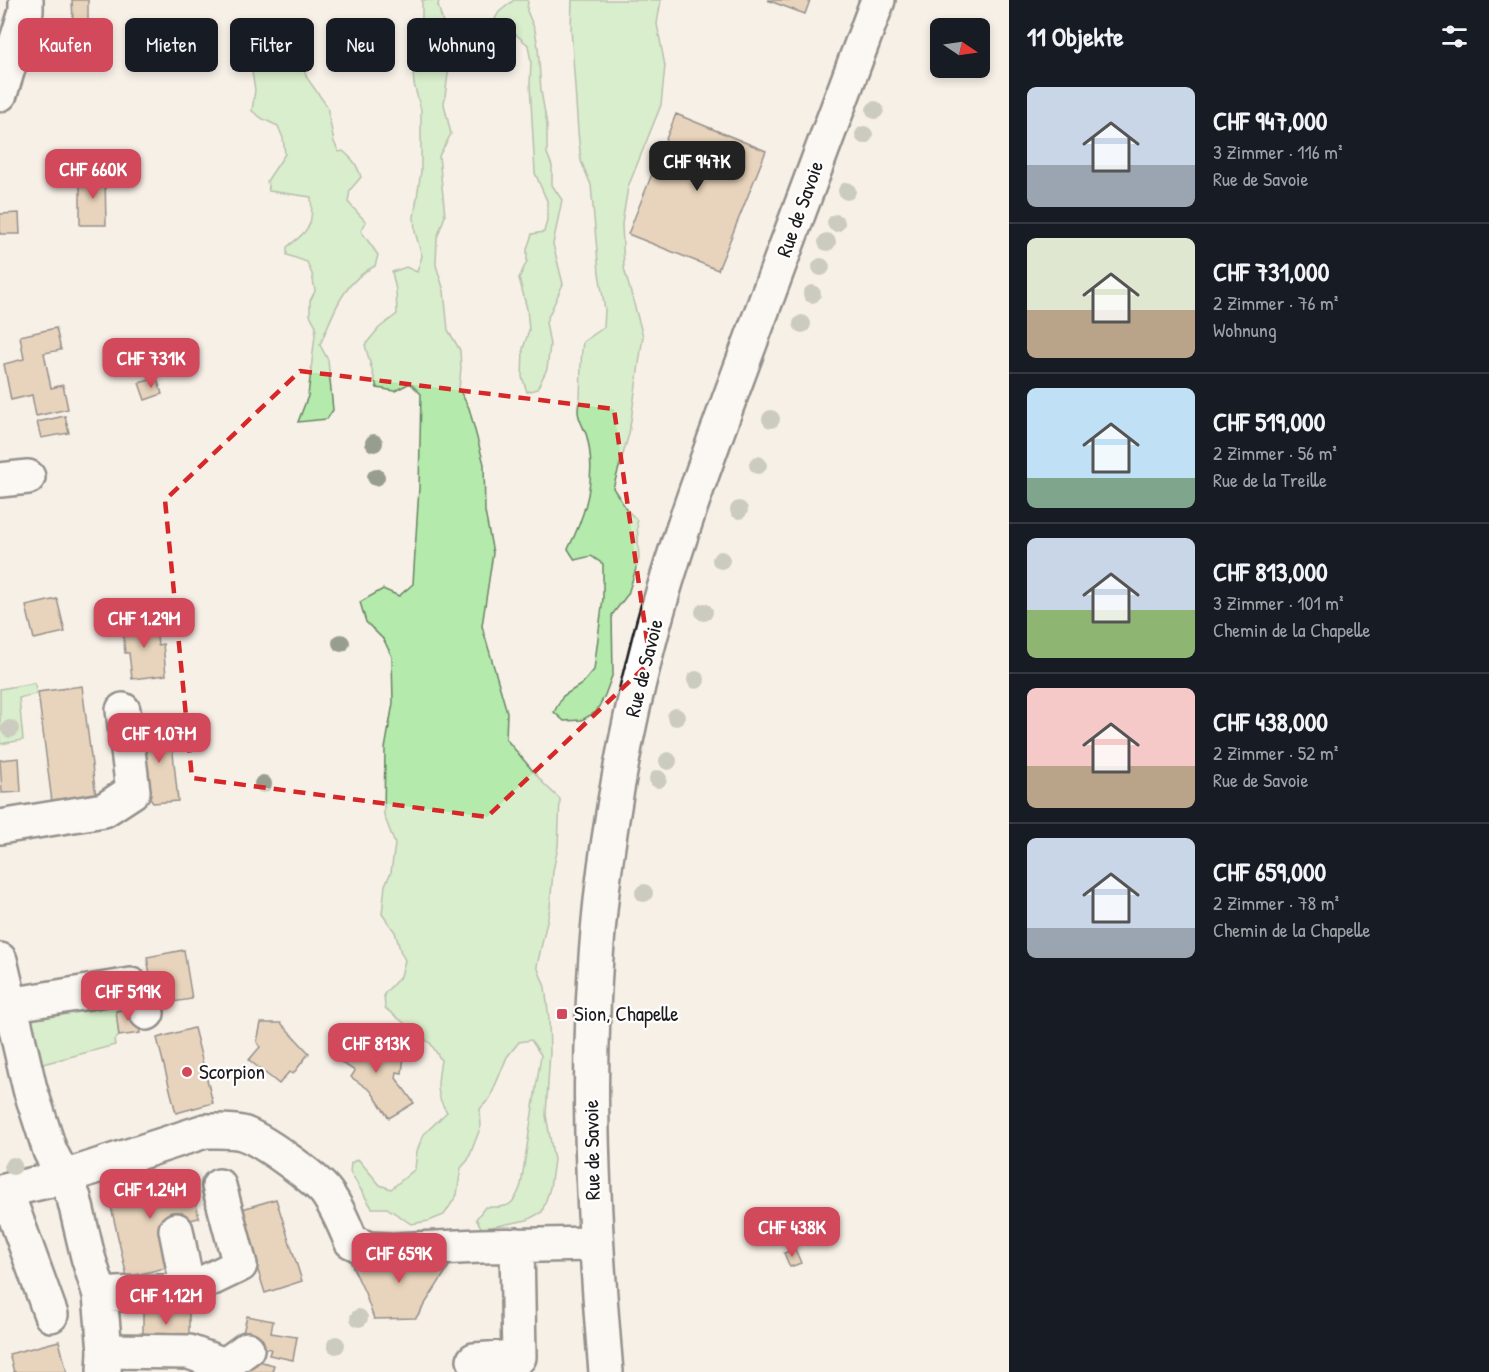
<!DOCTYPE html>
<html lang="de">
<meta charset="utf-8">
<style>
:root{--surface:#171b24;--page:#20242c;--text:#f1f3f6;--muted:#9ea1a6;--line:#363941;--accent:#d1495b}
body{margin:0;font-family:"Patrick Hand",sans-serif;background:var(--page);color:var(--text);height:100vh;display:flex;flex-direction:column;font-size:22px;white-space:nowrap}
*{box-sizing:border-box;margin:0}
p{font-size:20px;color:var(--muted)}
.icon{flex:none;width:33px;height:33px;fill:none;stroke:currentColor;stroke-width:2;stroke-linecap:round;stroke-linejoin:round}
.map{position:relative;flex:1;overflow:hidden}
.panel{display:flex;flex-direction:column;background:var(--surface);width:480px}
.panel>*{flex:none}
.top-card{position:absolute;left:18px;top:18px;width:570px;height:54px;display:flex;gap:12px}
.needle{width:39px;rotate:103deg}
.tools{position:absolute;left:930px;top:18px;display:grid;gap:12px}
.tools a{display:grid;place-items:center;width:60px;height:60px;border-radius:9px;background:var(--surface);box-shadow:0 3px 9px #0003;font-size:30px}
.price{position:absolute;translate:-50% -51px;padding:0 14px;border-radius:12px;background:var(--accent);color:#fff;font-size:20px;line-height:39px;filter:drop-shadow(0 2px 3px #0008)}
.price::after{content:'';position:absolute;left:50%;top:36px;width:18px;height:14px;margin-left:-9px;background:inherit;clip-path:polygon(0 0,100% 0,50% 100%)}
.price.active{background:#222;color:#fff}
ul{padding:0;list-style:none}
li{display:flex;align-items:center;gap:18px;height:150px;padding:0 18px}
li+li{border-top:2px solid var(--line)}
li span{display:grid;place-items:center;flex:none;width:168px;height:120px;border-radius:9px;color:#555}
li>.icon{margin-inline-start:auto}
span .icon{width:72px;height:72px;fill:#fffc;stroke-width:1}
li b{font-size:26px}
h2{display:flex;justify-content:space-between;align-items:center;height:72px;padding:0 18px;font-size:26px}
.tag{padding:0 21px;border-radius:9px;background:var(--surface);box-shadow:0 3px 9px #0003;font-size:21px;line-height:54px}
.tag.active{background:var(--accent);color:#fff}
main{display:flex;flex:1;min-height:0}
.map>svg:first-child{display:block}
.green{fill:#b4eaac;stroke:#688364;stroke-width:1.5}
.building{fill:#d6b288;stroke:#1c1c1c;stroke-width:1.5}
.lines{fill:none;stroke-linecap:round;stroke-linejoin:round}
.minor-casing{stroke:#1c1c1c;stroke-width:38}
.major-casing{stroke:#1c1c1c;stroke-width:38}
.minor{stroke:#fff;stroke-width:33}
.major{stroke:#fff;stroke-width:33}
.tree{fill:#989e8f}
.marked{fill:none;stroke:#d62828;stroke-width:4.5;stroke-dasharray:12 8;stroke-linejoin:round}
.poi-dot{fill:#d1495b;stroke:#fff;stroke-width:2}
.labels{text-anchor:middle;stroke-width:4.5;stroke-linejoin:round;paint-order:stroke}
.street-label{font-size:21px;fill:#1c1c1c;stroke:#fff}
.poi-label{font-size:21px;fill:#1c1c1c;stroke:#fff;text-anchor:start}
</style>
<main>
<div class="map">
<svg width="1009" height="1372" viewBox="0 0 1009 1372">
<rect width="100%" height="100%" fill="#f7f0e7"/>
<filter id="ink" filterUnits="userSpaceOnUse"><feTurbulence type="fractalNoise" baseFrequency=".0167" numOctaves="2"/><feDisplacementMap in="SourceGraphic" scale="12" xChannelSelector="R" yChannelSelector="G"/><feConvolveMatrix kernelMatrix="1 2 1 2 8 2 1 2 1" color-interpolation-filters="sRGB"/></filter>
<g filter="url(#ink)">
<path class="green" d="M422,0H439L438,5L446,34L449,67L444,104L451,134L439,156L445,216L437,238L436,265L444,291L448,330L460,350L461,368L459,389L469,408L484,464L485,512L493,553L482,626L507,712L506,739L544,784L560,799L558,847L553,871L550,908L537,966L545,987L549,1019L550,1052L546,1115L554,1160L550,1188L542,1212L527,1220L482,1229L476,1219L485,1207C508,1207 513,1208 521,1185L541,1055L531,1040L519,1042L507,1057L490,1098L480,1109L481,1126L468,1160L461,1168L457,1195L444,1215L429,1221L411,1224L387,1208H372L350,1172L351,1163L358,1159L380,1185L391,1189L415,1169L417,1151L423,1135L447,1112C434,1094 438,1080 441,1060L431,1044L385,1008L384,994L401,976L405,960L401,953L395,932L382,914L385,885L391,872L395,844L384,815L385,749L393,703L392,657L384,640L366,622L360,602L383,589L399,596L413,584L419,488L421,394L410,383L395,391L377,388L365,345L379,328L397,314L396,290L392,272L406,267L417,272L422,256L415,232L414,217L421,171V110L414,84L412,59L422,45Z
M514,0H528L527,11L535,30L538,47L541,91L547,125V153L552,166V185L562,200L553,244L563,284L546,322L550,345L547,369L537,389L527,392L522,377L523,349L529,330L527,309L519,278L527,261V249L532,234L544,232L547,220V201L535,173L530,84L531,62L528,45L514,33L503,28L495,19L499,12Z
M572,0H661L657,24L665,66L661,105L628,187L622,224L624,268L643,336L629,434L613,488L627,510L637,520L639,559L628,594L612,615L613,673L605,695L596,712L582,720L564,721L554,712L563,696L582,684L594,670L603,598V564L591,556L575,560L568,549C586,514 597,477 587,437C585,429 578,420 578,411C578,407 579,402 580,398C581,379 580,361 583,342L604,327L605,310L599,273L591,185L581,161L578,132L571,28Z
M271,40L297,44L300,60L307,78L327,106L334,142L339,152L343,151C353,159 357,165 361,177L350,190L348,202L366,222L361,231L378,255L375,266C343,281 333,314 320,345L328,360L333,410L327,419L298,422L308,396L316,326L310,315V301L315,291L312,274L307,262L287,255V247C309,230 314,226 311,197L269,191L267,181L285,154L283,138L278,126L263,119L252,111L255,90L251,66L261,43Z
M35,683L36,694L19,698L23,740L0,744V689Z
M118,993L129,1004L116,1011L119,1036L114,1040L115,1045L35,1066L24,1015Z"/>
<path class="building" d="M72,0H88V22H73Z
M767,0H810L805,14Z
M676,114L766,151L718,270L628,234Z
M80,175H105L106,225H80Z
M19,213L20,234H0V214Z
M56,328L61,350L44,353L51,388L63,385L68,409L36,416L32,395L11,400L4,364L24,359L20,336Z
M157,378L162,394L145,400L139,383Z
M65,416L69,433L41,438L37,422Z
M57,599L65,632L34,639L26,606Z
M155,618L158,645L163,644L166,675L132,679L129,653H125L122,622Z
M82,686L96,797L52,802L38,692Z
M170,724L178,801L153,803L146,793L140,727Z
M19,758L21,792L2,793L0,760Z
M184,950L192,999L155,1005L147,957Z
M137,1008L140,1033L119,1036L116,1011Z
M261,1023H281L309,1053L293,1074L289,1072L279,1084L249,1060L260,1047L257,1042Z
M194,1028L213,1103L176,1113L157,1038Z
M349,1035L383,1055L388,1051L398,1058L404,1056L402,1073L397,1072L396,1078L414,1103L389,1118L371,1091L351,1077L355,1071L333,1057Z
M189,1173L199,1218L165,1226L174,1266L127,1277L107,1189L133,1183L134,1186Z
M276,1199L302,1281L265,1293L239,1210Z
M795,1249L801,1263L790,1267L784,1253Z
M455,1257L416,1318L374,1319L365,1293L349,1259Z
M143,1310H189V1342H143Z
M247,1316L273,1321L271,1333L297,1337L293,1360L269,1355L271,1349L246,1345L248,1334L243,1333Z
M59,1341L67,1372H14L9,1354Z
M238,1356L274,1365L272,1372H234Z"/>
<g class="lines">
<defs>
<path id="minor" d="M0,94L26,11V0
M0,480L28,477
M0,827L104,810L133,791L123,710
M0,960L30,1089L50,1151L74,1198L88,1257L100,1295L105,1351L104,1372
M9,1005L131,985L147,1013
M6,1191L51,1315
M0,1192L64,1177L205,1131C217,1131 231,1130 242,1133C260,1138 314,1177 326,1192C337,1207 344,1224 351,1241L368,1249L393,1250L480,1246L595,1244
M176,1230L188,1290
M100,1295L188,1290L240,1265L219,1186
M105,1351L189,1352L225,1365L247,1349
M474,1360L519,1357L517,1245"/>
<path id="major" d="M606,1372C591,1197 582,1021 608,846C617,783 629,720 645,658C673,545 716,436 756,327C797,218 837,109 878,0"/>
</defs>
<use href="#minor" class="minor-casing"/>
<use href="#major" class="major-casing"/>
<use href="#minor" class="minor"/>
<use href="#major" class="major"/>
</g>
<g class="tree">
<circle cx="875" cy="110" r="9"/>
<circle cx="864" cy="135" r="9"/>
<circle cx="847" cy="191" r="9"/>
<circle cx="836" cy="223" r="9"/>
<circle cx="827" cy="242" r="9"/>
<circle cx="821" cy="267" r="9"/>
<circle cx="812" cy="294" r="9"/>
<circle cx="802" cy="324" r="9"/>
<circle cx="771" cy="419" r="9"/>
<circle cx="374" cy="443" r="9"/>
<circle cx="758" cy="465" r="9"/>
<circle cx="376" cy="477" r="9"/>
<circle cx="739" cy="510" r="9"/>
<circle cx="721" cy="560" r="9"/>
<circle cx="704" cy="612" r="9"/>
<circle cx="341" cy="643" r="9"/>
<circle cx="696" cy="680" r="9"/>
<circle cx="676" cy="717" r="9"/>
<circle cx="10" cy="729" r="9"/>
<circle cx="668" cy="761" r="9"/>
<circle cx="658" cy="779" r="9"/>
<circle cx="263" cy="784" r="9"/>
<circle cx="644" cy="893" r="9"/>
<circle cx="13" cy="1166" r="9"/>
<circle cx="359" cy="1318" r="9"/>
<circle cx="336" cy="1345" r="9"/>
</g>
</g>
<path d="M0 0H1009V1372H0ZM300,371L614,409L650,662L487,817L192,778L165,500Z" fill="#f7f0e7" fill-opacity=".55" fill-rule="evenodd"/>
<path class="marked" d="M300,371L614,409L650,662L487,817L192,778L165,500Z"/>
<g class="poi-dot">
<rect x="556" y="1008" width="12" height="12" rx="3"/>
<circle cx="187" cy="1072" r="6"/>
</g>
<g class="labels">
<g class="street-label">
<text transform="translate(800 209) rotate(-70)" y="7">Rue de Savoie</text>
<text transform="translate(644 668) rotate(-76)" y="7">Rue de Savoie</text>
<text transform="translate(592 1150) rotate(-91)" y="7">Rue de Savoie</text>
</g>
<g class="poi-label">
<text x="574" y="1021">Sion, Chapelle</text>
<text x="199" y="1079">Scorpion</text>
</g>
</g>
</svg>
<div class="tools">
<a><svg class="needle" viewBox="-14 -14 28 28"><path d="M0-13l5 13h-10z" fill="#e53935"/><path d="M0 13l5-13h-10z" fill="#9ea1a6"/></svg></a>
</div>
<b class="price active" style="left:697px;top:192px">CHF 947K</b>
<b class="price" style="left:93px;top:200px">CHF 660K</b>
<b class="price" style="left:151px;top:389px">CHF 731K</b>
<b class="price" style="left:144px;top:649px">CHF 1.29M</b>
<b class="price" style="left:159px;top:764px">CHF 1.07M</b>
<b class="price" style="left:128px;top:1022px">CHF 519K</b>
<b class="price" style="left:376px;top:1074px">CHF 813K</b>
<b class="price" style="left:150px;top:1220px">CHF 1.24M</b>
<b class="price" style="left:792px;top:1258px">CHF 438K</b>
<b class="price" style="left:399px;top:1284px">CHF 659K</b>
<b class="price" style="left:166px;top:1326px">CHF 1.12M</b>
<div class="top-card">
<a class="tag active">Kaufen</a>
<a class="tag">Mieten</a>
<a class="tag">Filter</a>
<a class="tag">Neu</a>
<a class="tag">Wohnung</a>
</div>
</div>
<section class="panel">
<h2>11 Objekte<svg class="icon" aria-label="filters" viewBox="0 0 24 24"><path d="M4 7h16M4 17h16"/><circle cx="9" cy="7" r="2"/><circle cx="15" cy="17" r="2"/></svg></h2>
<ul>
<li><span style="background:linear-gradient(#c9d6e8 65%,#9aa5b1 0)"><svg class="icon" aria-label="home" viewBox="0 0 24 24"><path d="M3 11l9-7 9 7M6 9v11h12V9"/></svg></span><div><b>CHF 947,000</b><p>3 Zimmer · 116 m²</p><p>Rue de Savoie</p></div></li>
<li><span style="background:linear-gradient(#dfe7d0 60%,#b9a48a 0)"><svg class="icon" aria-label="home" viewBox="0 0 24 24"><path d="M3 11l9-7 9 7M6 9v11h12V9"/></svg></span><div><b>CHF 731,000</b><p>2 Zimmer · 76 m²</p><p>Wohnung</p></div></li>
<li><span style="background:linear-gradient(#bfe0f5 75%,#7fa58c 0)"><svg class="icon" aria-label="home" viewBox="0 0 24 24"><path d="M3 11l9-7 9 7M6 9v11h12V9"/></svg></span><div><b>CHF 519,000</b><p>2 Zimmer · 56 m²</p><p>Rue de la Treille</p></div></li>
<li><span style="background:linear-gradient(#c9d6e8 60%,#8fb573 0)"><svg class="icon" aria-label="home" viewBox="0 0 24 24"><path d="M3 11l9-7 9 7M6 9v11h12V9"/></svg></span><div><b>CHF 813,000</b><p>3 Zimmer · 101 m²</p><p>Chemin de la Chapelle</p></div></li>
<li><span style="background:linear-gradient(#f6c9c9 65%,#b9a48a 0)"><svg class="icon" aria-label="home" viewBox="0 0 24 24"><path d="M3 11l9-7 9 7M6 9v11h12V9"/></svg></span><div><b>CHF 438,000</b><p>2 Zimmer · 52 m²</p><p>Rue de Savoie</p></div></li>
<li><span style="background:linear-gradient(#c9d6e8 75%,#9aa5b1 0)"><svg class="icon" aria-label="home" viewBox="0 0 24 24"><path d="M3 11l9-7 9 7M6 9v11h12V9"/></svg></span><div><b>CHF 659,000</b><p>2 Zimmer · 78 m²</p><p>Chemin de la Chapelle</p></div></li>
</ul>
</section>
</main>
